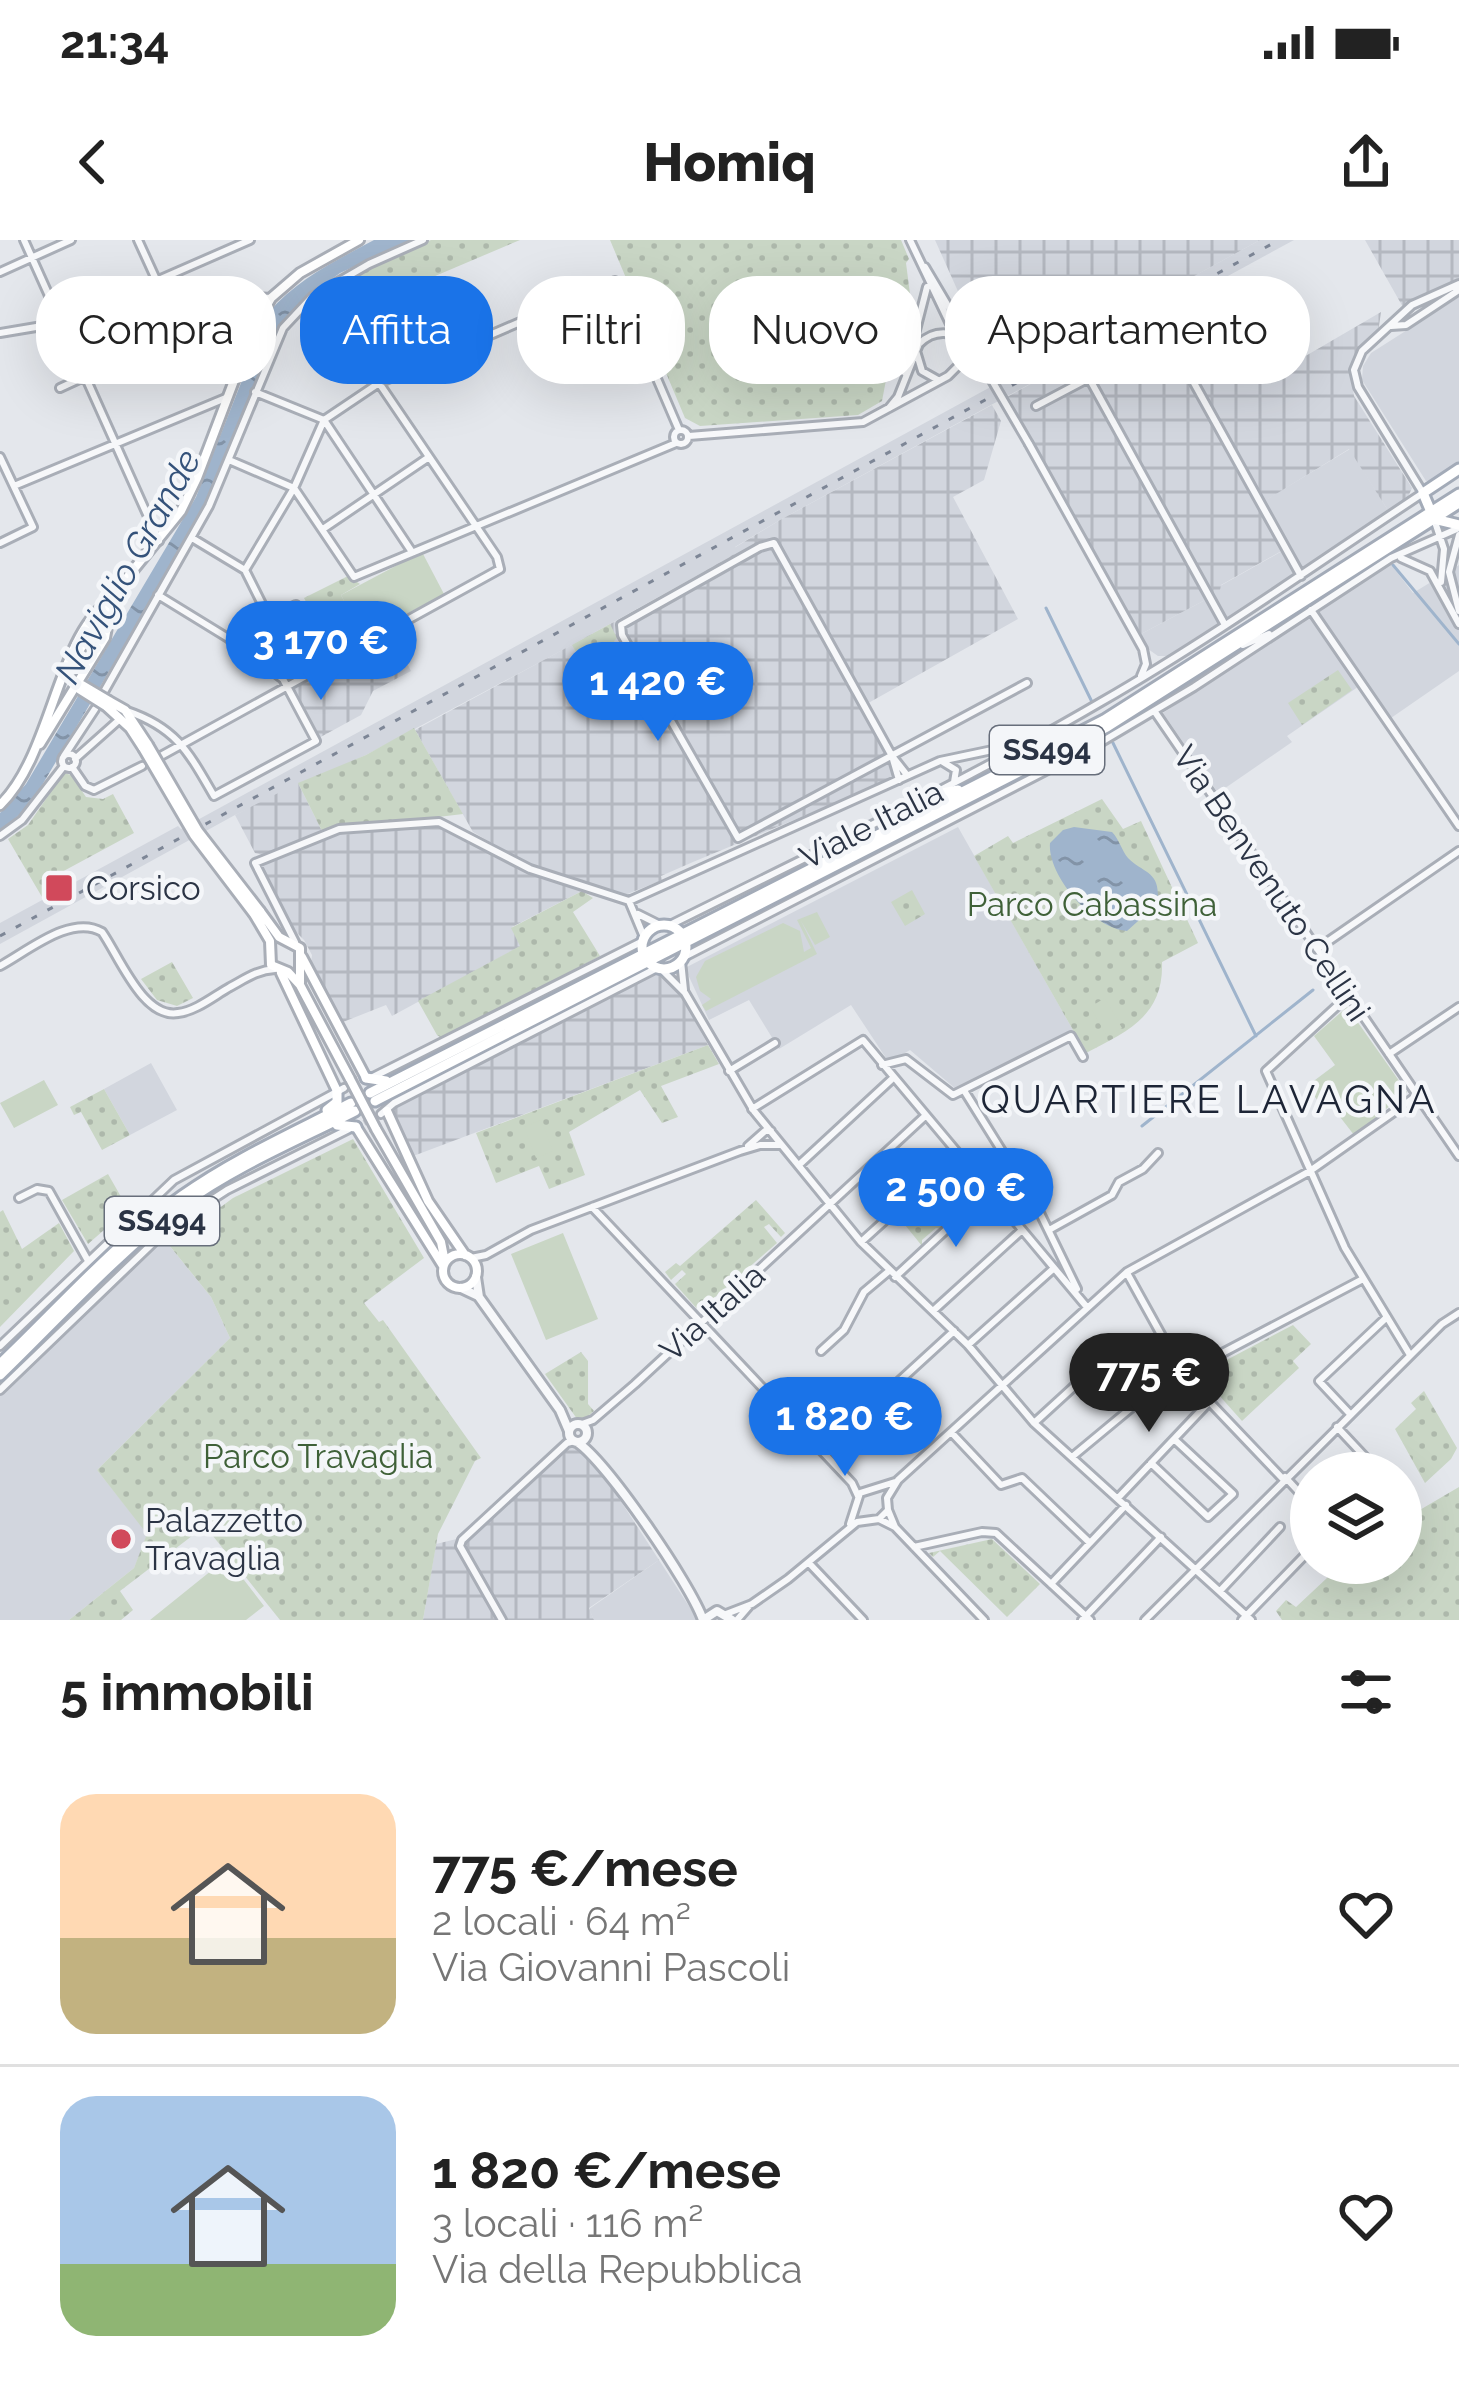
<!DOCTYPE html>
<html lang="it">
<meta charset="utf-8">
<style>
:root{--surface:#fff;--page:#f2f2f2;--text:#222;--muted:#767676;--line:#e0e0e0;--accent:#1a73e8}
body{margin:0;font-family:Raleway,sans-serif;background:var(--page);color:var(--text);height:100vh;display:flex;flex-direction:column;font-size:45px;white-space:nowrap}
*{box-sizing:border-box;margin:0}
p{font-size:39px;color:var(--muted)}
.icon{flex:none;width:66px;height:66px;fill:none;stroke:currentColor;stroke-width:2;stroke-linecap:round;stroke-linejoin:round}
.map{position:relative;height:1380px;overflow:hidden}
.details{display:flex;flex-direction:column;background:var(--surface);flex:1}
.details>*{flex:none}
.banner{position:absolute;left:36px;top:36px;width:1389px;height:108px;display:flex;gap:24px}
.fabs{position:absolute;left:1290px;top:1212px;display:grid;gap:24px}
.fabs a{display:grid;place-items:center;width:132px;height:132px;border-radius:50%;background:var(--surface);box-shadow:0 12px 48px #0002;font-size:60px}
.price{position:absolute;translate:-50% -102px;padding:0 27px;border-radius:42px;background:var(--accent);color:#fff;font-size:39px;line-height:78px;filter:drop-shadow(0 3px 6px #0008)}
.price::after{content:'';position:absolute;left:50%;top:72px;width:36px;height:27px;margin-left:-18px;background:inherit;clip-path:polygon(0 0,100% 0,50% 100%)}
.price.current{background:#222;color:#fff}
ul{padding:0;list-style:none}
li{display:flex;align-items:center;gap:36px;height:300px;padding:0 60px}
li+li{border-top:3px solid var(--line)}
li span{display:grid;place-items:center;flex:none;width:336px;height:240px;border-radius:36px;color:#555}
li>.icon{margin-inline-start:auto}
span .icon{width:144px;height:144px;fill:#fffc;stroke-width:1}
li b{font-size:51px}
h2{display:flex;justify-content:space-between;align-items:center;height:144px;padding:0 60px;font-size:51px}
.pill{padding:0 42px;border-radius:48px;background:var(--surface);box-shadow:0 12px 48px #0002;font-size:42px;line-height:108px}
.pill.current{background:var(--accent);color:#fff}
.status{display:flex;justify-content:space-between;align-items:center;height:84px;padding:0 60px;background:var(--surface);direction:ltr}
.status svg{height:33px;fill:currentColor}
header{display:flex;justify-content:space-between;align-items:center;height:156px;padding:0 60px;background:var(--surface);font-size:54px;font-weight:800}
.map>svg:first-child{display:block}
.built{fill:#d2d6de}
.industrial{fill:url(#industrial-grid)}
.green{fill:url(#green-dots)}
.pitch{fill:#c9d6c5}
.water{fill:url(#water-ripples)}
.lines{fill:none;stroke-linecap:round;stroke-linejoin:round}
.stream{stroke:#9fb4cc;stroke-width:3}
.minor-tunnel{stroke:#bfc3cb;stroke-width:6;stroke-dasharray:6 3;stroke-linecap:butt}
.minor-casing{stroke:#a9aeb7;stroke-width:12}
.tertiary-casing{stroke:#a9aeb7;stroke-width:14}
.secondary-casing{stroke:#a9aeb7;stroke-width:14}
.primary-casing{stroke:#a3abb8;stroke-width:15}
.minor{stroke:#f7f8fa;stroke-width:6}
.tertiary{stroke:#f7f8fa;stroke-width:8}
.secondary{stroke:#fff;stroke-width:8}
.primary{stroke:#fff;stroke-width:9}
.rail{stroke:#7d8696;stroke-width:3;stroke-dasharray:6 12;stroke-linecap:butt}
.minor-bridge-casing{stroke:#a9aeb7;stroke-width:12;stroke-linecap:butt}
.secondary-bridge-casing{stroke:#a9aeb7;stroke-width:14;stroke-linecap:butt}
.minor-bridge{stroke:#f7f8fa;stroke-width:6}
.secondary-bridge{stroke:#fff;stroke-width:8}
.poi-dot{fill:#d1495b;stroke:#f4f6f9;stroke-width:4.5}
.labels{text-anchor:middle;stroke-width:9;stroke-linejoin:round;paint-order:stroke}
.shield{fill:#f4f6f9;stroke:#676e7b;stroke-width:3}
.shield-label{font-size:30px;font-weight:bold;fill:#2b3445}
.street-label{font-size:33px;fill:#2b3445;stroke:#f4f6f9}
.poi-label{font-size:33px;fill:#2b3445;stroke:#f4f6f9;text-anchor:start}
.park-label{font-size:33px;fill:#3f6138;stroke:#f4f6f9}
.water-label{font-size:36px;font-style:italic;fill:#34527a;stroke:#f4f6f9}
.quarter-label{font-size:39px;letter-spacing:3px;fill:#1d2536;stroke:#f4f6f9}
</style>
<div class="status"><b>21:34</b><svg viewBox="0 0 49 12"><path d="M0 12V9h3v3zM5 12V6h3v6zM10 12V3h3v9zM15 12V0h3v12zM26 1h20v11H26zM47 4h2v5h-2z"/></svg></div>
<header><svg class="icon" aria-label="back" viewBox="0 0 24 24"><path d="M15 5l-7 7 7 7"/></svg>Homiq<svg class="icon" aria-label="share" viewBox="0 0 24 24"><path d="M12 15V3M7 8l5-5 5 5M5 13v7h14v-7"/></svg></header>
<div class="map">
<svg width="1459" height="1380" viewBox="0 0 1459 1380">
<defs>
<pattern id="industrial-grid" width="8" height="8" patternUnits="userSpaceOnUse" patternTransform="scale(3)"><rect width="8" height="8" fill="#d2d6de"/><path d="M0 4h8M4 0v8" fill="none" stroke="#b4b8c0"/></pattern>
<pattern id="green-dots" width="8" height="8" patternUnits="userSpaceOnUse" patternTransform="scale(3)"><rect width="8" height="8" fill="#c9d6c5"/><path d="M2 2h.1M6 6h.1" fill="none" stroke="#adb8ab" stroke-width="1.8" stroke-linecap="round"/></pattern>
<pattern id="water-ripples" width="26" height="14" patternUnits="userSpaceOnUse" patternTransform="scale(3)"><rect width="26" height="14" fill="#9fb4cc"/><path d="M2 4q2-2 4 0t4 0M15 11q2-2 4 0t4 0" fill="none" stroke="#8293a7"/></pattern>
</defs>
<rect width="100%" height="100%" fill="#e4e7ec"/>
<path class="built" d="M1260,0H1294L780,280L735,307L737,313L732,316L572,405L366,515L235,575L0,704V683L178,586L181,589Z
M1459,57V225L1435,241H1426L1362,140L1363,126L1371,113Z
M1350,209L1389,272L1172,416H1158L1148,409L1141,394L1207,359L1220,346L1284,310L1259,264Z
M1390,323L1413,353L1459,325V431L1391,478L1365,442L1287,496L1292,502L1218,553L1163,473Z
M958,587L1073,790L957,850L910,810L893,820L886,818L851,765L779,809L749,760L709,780L685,728Z
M151,823L177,870L130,895L104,849Z
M160,994L211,1057L230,1098L97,1230L148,1294L134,1328L69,1380H0V1147Z
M659,1320L698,1380H594L589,1369Z"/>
<path class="industrial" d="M935,0H1260L999,143Z
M1365,0H1459V39L1404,69Z
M1229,58L1236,71L1243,68L1273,135L1381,72L1378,93L1359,107L1355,115L1351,136L1354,156L1412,248L1406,261L1389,272L1349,209L1260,264L1285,309L1221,345L1220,350L1207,359L1141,394L1007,157L1169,69L1178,84Z
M992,165L1001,181L984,240L953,257L1018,379L863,466L900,536L693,622L661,636L662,640L625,655L528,624L473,592L415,490L680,346L736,313L734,308L780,280Z
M391,393L411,431L373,451L361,475L317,499L291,447Z
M298,543L322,591L264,615L255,613L235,575Z
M426,586H442L510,624L582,651L512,687L521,706L392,776L386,765L343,782L311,723L312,715L304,700L296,692L261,624L322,597Z
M658,729L672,739L708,805L408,918L391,872L398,863Z
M569,1205L577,1206L594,1220L659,1320L589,1368L594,1380H423L436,1304L469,1296Z"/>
<path class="green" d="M431,0H520L341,76L339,45L370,26Z
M610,0H901L909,19L906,23L910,54L858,72L868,108L890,119L882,161L858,175L700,186L685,178Z
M348,336L360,344L341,355L363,397L333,413L304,358Z
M610,384L617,398L614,401L630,429L597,448L572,405Z
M1338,430L1352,450L1302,485L1288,463Z
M414,488L463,574L322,591L298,543L366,515Z
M64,533L71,535L86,557L103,559L113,554L134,593L47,640L52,652L42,657L8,599L28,585Z
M1102,559L1123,589L1141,581L1198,703L1162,722C1164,777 1126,792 1086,813L974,616L1008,596L1013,603Z
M912,650L925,674L905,686L891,662Z
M582,651L593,658L573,672L600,716L443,799L437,795L418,761L520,706L511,688Z
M172,722L193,758L177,766L157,760L141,739Z
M708,805L719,824L661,846L678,877L662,883L640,850L569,892L585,935L549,949L539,926L496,943L476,893Z
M104,849L130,895L102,910L81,872L74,875L70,867Z
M353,899L424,1018L364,1063L379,1082L383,1080L481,1218L475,1221L438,1294L423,1380H280L205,1286L120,1351L133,1370L121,1380H69L134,1328L147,1294L97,1230L230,1098L211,1057L169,1005L233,958Z
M108,934L128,969L88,1004L62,960Z
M930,953L953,978L945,985L942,983V989L936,988L922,1000V1006L901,980Z
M756,960L785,993L781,997L769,984L764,987L777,1003L699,1071L675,1044L686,1034L682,1030L671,1040L665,1032L676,1023L680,1026Z
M3,970L22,1009L59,983L74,1011L0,1087V972Z
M1293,1085L1311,1104L1293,1121L1299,1128L1242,1181L1200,1134Z
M581,1112L588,1121V1164L594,1171L580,1183L545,1134Z
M834,1143L857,1170L823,1200L797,1174Z
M1424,1151L1457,1208L1451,1219L1425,1243L1395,1189L1416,1169L1411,1163Z
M1459,1247V1380H1282L1276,1371L1286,1360L1296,1367L1343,1323H1401V1264L1418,1271Z
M992,1299L1040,1344L1007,1377L940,1311L933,1317L929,1313Z"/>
<path class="pitch" d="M422,312L444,354L363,397L341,355Z
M817,672L830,697L815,705L801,681L817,714L706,771L702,765L711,759L700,751L696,737L705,721L783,683L800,691L804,712L811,708L797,680Z
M1105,758L1122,788L1107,796L1090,767Z
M1347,767L1407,852L1354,895L1330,864L1323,868L1307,846L1335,825L1314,796Z
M44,840L58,865L14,888L0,863Z
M541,880L553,911L536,918L524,887Z
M563,993L598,1079L546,1100L511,1014Z
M227,1318L264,1366L246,1380H150Z"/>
<path class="water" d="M374,0H412L340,33L304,59L282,86L206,267L31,564L0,592V573L26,544L196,257L269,72C299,38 335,21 374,0Z
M1074,587L1112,592C1119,599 1122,611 1128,618C1144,634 1162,631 1157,664L1127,691C1094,689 1047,636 1050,603L1063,590Z"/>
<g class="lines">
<path class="stream" d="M1393,325L1459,404
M1046,368L1092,462
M1113,503L1256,796
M1142,886L1313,750"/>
<path class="minor-tunnel" d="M356,887L381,874"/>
<defs>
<path id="minor" d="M24,0L159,301
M138,0L180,92
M925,27L967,98
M0,32L71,0
M1391,86L1406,85L1459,50
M0,93L60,83L250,0
M1168,96L1301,336
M916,111L922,131L938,140
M905,133L927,47
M1089,138L1225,385
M60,148L257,57L270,58
M255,152L324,180L412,312
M1036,166L1227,65
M889,168L898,157L919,104
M674 197a7 7 0 1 1 14 0a7 7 0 1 1-14 0Z
M689,196L863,182L948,136L960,124L962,109L910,0
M1029,204L1143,409L1146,424L1141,436
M0,217L33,287L0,303
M229,220L294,248L354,337L676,203
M14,246L228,157
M1434,279L1444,309L1441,342
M323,289L429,217
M1459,295L1449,332L1459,371
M192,298L245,330L269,378
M1401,318L1430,331L1459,384
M245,330L294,248L324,180L379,143L615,41L679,190
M1311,370L1459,586
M228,398L296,365L330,423
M1243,405L1269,394
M105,450L209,266L283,88L312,57L369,24L423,0
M127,471C177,488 189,513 214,556L316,501L283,439L228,398L158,355
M1155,472L1459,916
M62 521a7 7 0 1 1 14 0a7 7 0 1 1-14 0Z
M64,516L95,469
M892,516L899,540
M159,517L500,329L497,317L318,53
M75,519L120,479
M943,522L956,530L954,542
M72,527L85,546L94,550L142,526
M907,535L892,516L774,303L760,307L621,385L622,395L738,598L1027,443
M0,596L22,580L64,526
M629,661L940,521L1016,505
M629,661L644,697
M638,674L660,685
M670,685C814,613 961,544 1101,462C1212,398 1316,324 1423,253L1358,147L1354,130L1362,111L1412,65L1459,44
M295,702L255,623L339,589L439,582L530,629L629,661
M1317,709L1459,611
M684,717L1098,504L1194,447L1391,318L1459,288
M681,721L684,750
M0,726C28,711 71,674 102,692C119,716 143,779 178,773C196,771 214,756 230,747C245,739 257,730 275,729
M661,729L685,753L754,871L861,1002L968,1105L1034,1183L1251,1380
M1349,755L1266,831L1345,1008L1410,1115
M1389,814L1459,767
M882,825L906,819L953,855L1071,796L1083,817
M729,831L775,803
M373,837L643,701
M965,852L1038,969L1077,1049
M752,869L863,800L1086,1066
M381,874L394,863L657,728
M748,906L765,891H771
M800,924L892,839
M19,958L37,949L49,951L87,1019
M592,967L852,1243L858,1256
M1049,990L1112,955L1119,942L1143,929L1158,913
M861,1002L956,916
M471,1018L486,1015L531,990L740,911L760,905H780
M1127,1033L1183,1134L1283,1239
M895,1037L988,951
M933,1071L1021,991
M968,1105L1053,1029
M0,1106L174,940L344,848
M821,1111L844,1090L864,1052L889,1031
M0,1150L155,1001L190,974L227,950L349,889
M1350,1174L1319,1141L1387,1077
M1034,1183L1104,1119
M582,1184L593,1180L635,1144L924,877
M1337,1187L1380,1233
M951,1192L1001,1245L1022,1238L1090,1303
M824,1210L954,1091
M1072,1217L1154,1149L1363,1039
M1151,1223L1208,1277L1233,1254L1174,1199
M1285,1237L1311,1265
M1401,1256L1402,1257
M1118,1258L1210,1161
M888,1270L895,1287L984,1380
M879,1279L888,1270L887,1258L898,1240L1127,1032L1310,931L1418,855
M850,1284L860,1253L895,1242
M914,1307L982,1292L996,1293L1090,1380
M809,1323L863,1380
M1051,1344L1126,1265
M1220,1351L1280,1287
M726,1374L752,1364L788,1339L857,1282L879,1279L895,1287
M502,1380L460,1306L462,1300L567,1203L574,1201
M737,1380L749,1366
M1082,1380L1161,1297
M1145,1380L1442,1084L1459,1073
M1242,1380L1307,1313"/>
<path id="tertiary" d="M476,1037L479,1057L560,1170L569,1191
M461,1048L478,1056
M569 1193a9 9 0 1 1 18 0a9 9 0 1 1-18 0Z
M577,1202C607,1222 691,1345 703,1380L717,1371L732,1380"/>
<path id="secondary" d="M69,427L121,345L181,271L197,238L254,88L271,58L300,33L359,0
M109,461L125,470L148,505
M106,466L130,488L143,508
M40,504L105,398L110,370
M0,565C51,516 57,400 107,363
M260,671L279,697L300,708V743
M254,674L270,701L271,725L288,732L300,745L350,839
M302,717L366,838
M281,733L337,851
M387,871L428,961L465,1015
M356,887L443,1026
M376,889L441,1002L445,1022
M443 1031a17 17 0 1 1 34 0a17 17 0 1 1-34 0Z"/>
<path id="primary" d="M1459,229L1423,253L1434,279L1459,285
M927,556L958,550
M642 707a22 22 0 1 1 44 0a22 22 0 1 1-44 0Z
M366,838L386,841
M370,853L1104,480L1459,254
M375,861L1107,487L1459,263
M327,870L337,862V851
M337,885L356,887
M0,1124C59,1068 115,1003 182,956C234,919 295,892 351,863
M0,1135C59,1078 117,1013 183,964C235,926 298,900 355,871"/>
</defs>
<use href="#minor" class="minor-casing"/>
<use href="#tertiary" class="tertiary-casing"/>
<use href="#secondary" class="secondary-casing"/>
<use href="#primary" class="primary-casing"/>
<use href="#minor" class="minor"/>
<use href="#tertiary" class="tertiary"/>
<use href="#secondary" class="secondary"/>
<use href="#primary" class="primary"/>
<path class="rail" d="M0,696L1279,0"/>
<defs>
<path id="minor-bridge" d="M919,104C934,89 951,91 969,101L1029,204"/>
<path id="secondary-bridge" d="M82,445L109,461
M79,449L106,466
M148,505L198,591L260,671
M143,508L194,595L254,674
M350,839L376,889"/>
</defs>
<use href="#minor-bridge" class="minor-bridge-casing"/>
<use href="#secondary-bridge" class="secondary-bridge-casing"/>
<use href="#minor-bridge" class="minor-bridge"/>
<use href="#secondary-bridge" class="secondary-bridge"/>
</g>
<g class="poi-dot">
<rect x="44" y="633" width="30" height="30" rx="6"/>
<circle cx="121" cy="1299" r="12"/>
</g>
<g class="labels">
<g class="shield">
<rect x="990" y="486" width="114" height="48" rx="9"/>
<rect x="105" y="957" width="114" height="48" rx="9"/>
</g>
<g class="shield-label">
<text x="1047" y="520">SS494</text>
<text x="162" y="991">SS494</text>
</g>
<g class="street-label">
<text transform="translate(871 584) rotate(-27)" y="12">Viale Italia</text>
<text transform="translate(1272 643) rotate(56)" y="12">Via Benvenuto Cellini</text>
<text transform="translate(712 1072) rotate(-42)" y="12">Via Italia</text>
</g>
<g class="poi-label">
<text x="86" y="660">Corsico</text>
<text x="145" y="1292">Palazzetto<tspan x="145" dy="38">Travaglia</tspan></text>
</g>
<g class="park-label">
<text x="1092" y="676">Parco Cabassina</text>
<text x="318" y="1228">Parco Travaglia</text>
</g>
<g class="water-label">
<text transform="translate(127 326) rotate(-61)" y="13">Naviglio Grande</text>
</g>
<g class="quarter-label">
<text x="1209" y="873">QUARTIERE LAVAGNA</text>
</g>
</g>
</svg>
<div class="fabs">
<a><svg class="icon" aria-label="layers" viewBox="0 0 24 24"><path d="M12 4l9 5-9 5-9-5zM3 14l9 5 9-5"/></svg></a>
</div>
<b class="price" style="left:321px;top:463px">3 170 €</b>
<b class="price" style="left:658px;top:504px">1 420 €</b>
<b class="price" style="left:956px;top:1010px">2 500 €</b>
<b class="price current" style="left:1149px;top:1195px">775 €</b>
<b class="price" style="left:845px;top:1239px">1 820 €</b>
<div class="banner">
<a class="pill">Compra</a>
<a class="pill current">Affitta</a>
<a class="pill">Filtri</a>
<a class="pill">Nuovo</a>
<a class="pill">Appartamento</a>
</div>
</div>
<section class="details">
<h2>5 immobili<svg class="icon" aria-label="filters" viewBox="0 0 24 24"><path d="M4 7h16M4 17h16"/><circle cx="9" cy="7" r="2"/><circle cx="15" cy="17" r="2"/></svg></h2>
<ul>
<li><span style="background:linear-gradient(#ffd9b3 60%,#c2b280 0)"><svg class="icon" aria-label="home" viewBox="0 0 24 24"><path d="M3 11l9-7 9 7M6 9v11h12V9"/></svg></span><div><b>775 €/mese</b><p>2 locali · 64 m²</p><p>Via Giovanni Pascoli</p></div><svg class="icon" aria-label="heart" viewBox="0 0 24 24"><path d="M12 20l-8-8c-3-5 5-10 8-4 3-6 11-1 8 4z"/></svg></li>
<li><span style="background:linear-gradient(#a9c7e8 70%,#8fb573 0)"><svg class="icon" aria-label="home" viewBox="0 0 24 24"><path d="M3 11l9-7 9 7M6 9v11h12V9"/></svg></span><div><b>1 820 €/mese</b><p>3 locali · 116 m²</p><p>Via della Repubblica</p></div><svg class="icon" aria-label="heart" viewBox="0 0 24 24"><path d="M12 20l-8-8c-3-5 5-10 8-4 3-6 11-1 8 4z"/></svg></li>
</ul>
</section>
